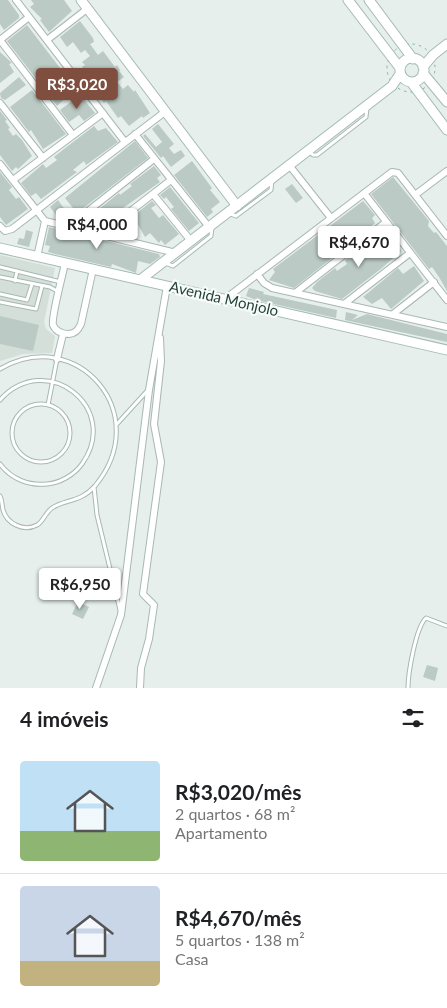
<!DOCTYPE html>
<html lang="pt">
<meta charset="utf-8">
<style>
:root{--surface:#fff;--page:#f6f6f6;--text:#202124;--muted:#757577;--line:#e0e0e0;--accent:#7f4e3f}
body{margin:0;font-family:Lato,sans-serif;background:var(--page);color:var(--text);height:100vh;display:flex;flex-direction:column;font-size:19px;white-space:nowrap}
*{box-sizing:border-box;margin:0}
p{font-size:16px;color:var(--muted)}
.icon{flex:none;width:28px;height:28px;fill:none;stroke:currentColor;stroke-width:2;stroke-linecap:round;stroke-linejoin:round}
.map{position:relative;height:688px;overflow:hidden}
.drawer{display:flex;flex-direction:column;background:var(--surface);flex:1}
.drawer>*{flex:none}
.price{position:absolute;translate:-50% -42px;padding:0 11px;border-radius:5px;background:#fff;color:#222;font-size:16px;line-height:32px;filter:drop-shadow(0 1px 2px #0008)}
.price::after{content:'';position:absolute;left:50%;top:30px;width:15px;height:11px;margin-left:-8px;background:inherit;clip-path:polygon(0 0,100% 0,50% 100%)}
.price.selected{background:var(--accent);color:#fff}
ul{padding:0;list-style:none}
li{display:flex;align-items:center;gap:15px;height:125px;padding:0 20px}
li+li{border-top:1px solid var(--line)}
li span{display:grid;place-items:center;flex:none;width:140px;height:100px;border-radius:5px;color:#555}
li>.icon{margin-inline-start:auto}
span .icon{width:60px;height:60px;fill:#fffc;stroke-width:1}
li b{font-size:21px}
h2{display:flex;justify-content:space-between;align-items:center;height:60px;padding:0 20px;font-size:21px}
.map>svg:first-child{display:block}
.built{fill:#d4dfda}
.building{fill:#bbcac4}
.lines{fill:none;stroke-linecap:round;stroke-linejoin:round}
.lane-casing{stroke:#a8b8b2;stroke-width:5}
.street-casing{stroke:#a8b8b2;stroke-width:8}
.secondary-casing{stroke:#a4bbb3;stroke-width:11}
.path{stroke:#86b3a5;stroke-width:1;stroke-dasharray:2.5 4;stroke-linecap:butt}
.lane{stroke:#fff;stroke-width:3}
.street{stroke:#fff;stroke-width:6}
.secondary{stroke:#fff;stroke-width:9}
.labels{text-anchor:middle;stroke-width:4.5;stroke-linejoin:round;paint-order:stroke}
.street-label{font-size:15px;fill:#24423a;stroke:#f7fbf9}
</style>
<div class="map">
<svg width="447" height="688" viewBox="0 0 447 688">
<rect width="100%" height="100%" fill="#e6efeb"/>
<path class="built" d="M0,255L55,268L44,322L46,329L55,336L52,353L23,354L0,361Z"/>
<path class="building" d="M0,0H8L19,15V18L4,30L0,24Z
M31,0H64L72,11L49,32L40,20L42,19L30,7L34,4Z
M80,21L93,38L94,42L90,44L98,55L103,51L115,67L117,65L120,70L119,71L124,77L117,82L123,89L128,85L134,92L135,90L150,113L143,118L142,116L129,126L121,116L118,118L106,101L104,103L82,67L85,65L82,62L90,56L85,50L81,53L73,42L67,47L60,37Z
M27,25L60,68L57,71L62,78L65,75L69,77L77,87L57,106L7,41Z
M0,52L12,63L9,64L14,72L0,83Z
M19,77L26,85L5,100L1,98L0,93Z
M32,90L66,134L43,149L31,130L29,132L10,107Z
M80,95L95,113L84,121L79,115L69,122L60,110Z
M0,111L7,120L5,121L10,128L8,129L13,136L16,134L22,140L32,156L18,169L16,167L12,171L0,155Z
M158,124L174,144L169,148L174,154L181,150L185,156L171,167L163,156L161,158L143,136L145,134L156,147L162,142L152,129Z
M94,126L98,131L106,128L118,142L86,165L84,161L73,170L77,172L41,199L36,193L31,196L21,183L43,164L46,168L57,160L54,157L64,149Z
M135,141L148,158L77,213L65,198Z
M192,161L212,188L210,190L220,202L211,209L213,212L207,217L174,175Z
M154,166L161,175L157,178L160,182L123,208L124,210L102,227L97,220L92,223L88,218L119,193L120,195L132,186L130,184Z
M0,172L12,187L9,190L16,199L19,197L28,209L6,225L0,217Z
M393,177L429,221L428,226L434,233L436,232L447,246V291L439,277L432,267L429,269L371,194Z
M292,184L303,198L296,203L285,189Z
M170,187L199,223L189,231L171,209L174,207L166,197L164,199L160,195Z
M58,200L71,218L67,221L59,213L56,215L50,207Z
M152,201L156,205L151,208L159,218L163,215L179,234L165,245L161,240L159,243L150,233L145,237L133,216Z
M363,201L375,215L372,218L375,223L354,241L353,237L346,241L339,248L341,251L294,288L269,280L275,272L273,269Z
M49,227L159,254L160,257L150,264L138,261L136,273L112,264L111,267L55,254L48,252L50,246L45,245Z
M26,230L33,232L29,247L17,244L19,238L24,239Z
M387,233L401,251L382,268L342,299L315,291L312,288L317,282L335,268L337,271L347,264L345,260L375,237L376,239L380,236L381,238Z
M414,266L424,281L391,309L382,298L372,304L363,297L398,268L403,274Z
M249,288L264,292L263,294L337,310L336,318L256,300L246,296Z
M346,312L358,315L352,320L367,314L447,334V342L349,321L345,320Z
M0,316L39,325L33,351L0,344Z
M78,602L89,607L83,619L72,614Z
M427,665L438,668L435,681L423,677Z"/>
<g class="lines">
<defs>
<path id="lane" d="M309,151L313,155H317L366,117L367,108
M228,213L236,216L271,190L272,179
M165,263L173,266L211,236L212,228
M0,267L61,282
M0,277L50,287L57,291
M15,281L17,271
M0,294L27,300L32,284
M0,302L36,309L42,286
M0,369C77,324 155,414 95,486C80,503 65,499 52,508C45,513 43,522 37,525C24,532 7,524 3,510C2,505 2,500 0,496
M0,400C46,349 122,408 82,464C74,475 60,483 47,484C29,486 11,479 0,464
M12 433a29 29 0 1 1 58 0a29 29 0 1 1-58 0Z
M48,405L57,359
M117,424L148,390
M94,487L97,515L120,610
M408,688C408,673 416,627 426,618L447,626"/>
<path id="street" d="M16,0L125,142
M0,40L73,135
M0,40L29,17
M47,40L87,9
M0,103L43,158
M135,134L209,227
M0,164L45,221L176,253
M289,165L331,218
M13,180L103,113
M364,193L447,300
M153,194L191,241
M415,195L447,171
M0,226L5,231L12,229L166,111
M69,226L154,159
M101,234L171,180
M37,257L45,221
M65,263C63,274 51,317 53,325C56,332 63,334 69,334C76,333 78,330 81,324L93,269
M257,274L264,283L272,288L447,327
M295,293L386,222
M225,299L392,172L398,173L447,236
M344,304L410,253
M393,314L434,282
M57,359L63,334
M96,688L121,615L149,390L167,286
M140,688L141,668L149,639L154,605L143,594L161,462L154,424L161,361L160,338"/>
<path id="secondary" d="M81,0L237,206
M348,0L400,68
M369,0L413,59
M400 70a12 12 0 1 1 24 0a12 12 0 1 1-24 0Z
M423,67L433,55L447,44
M423,73L447,102
M411,82L447,130
M0,248L447,350
M140,280L392,86L400,74"/>
</defs>
<use href="#lane" class="lane-casing"/>
<use href="#street" class="street-casing"/>
<use href="#secondary" class="secondary-casing"/>
<path class="path" d="M387 68a24 24 0 1 1 48 0a24 24 0 1 1-48 0Z"/>
<use href="#lane" class="lane"/>
<use href="#street" class="street"/>
<use href="#secondary" class="secondary"/>
</g>
<g class="labels">
<g class="street-label">
<text transform="translate(224 299) rotate(13)" y="5">Avenida Monjolo</text>
</g>
</g>
</svg>
<b class="price selected" style="left:77px;top:110px">R$3,020</b>
<b class="price" style="left:97px;top:250px">R$4,000</b>
<b class="price" style="left:359px;top:268px">R$4,670</b>
<b class="price" style="left:80px;top:610px">R$6,950</b>
</div>
<section class="drawer">
<h2>4 imóveis<svg class="icon" aria-label="filters" viewBox="0 0 24 24"><path d="M4 7h16M4 17h16"/><circle cx="9" cy="7" r="2"/><circle cx="15" cy="17" r="2"/></svg></h2>
<ul>
<li><span style="background:linear-gradient(#bfe0f5 70%,#8fb573 0)"><svg class="icon" aria-label="home" viewBox="0 0 24 24"><path d="M3 11l9-7 9 7M6 9v11h12V9"/></svg></span><div><b>R$3,020/mês</b><p>2 quartos · 68 m²</p><p>Apartamento</p></div></li>
<li><span style="background:linear-gradient(#c9d6e8 75%,#c2b280 0)"><svg class="icon" aria-label="home" viewBox="0 0 24 24"><path d="M3 11l9-7 9 7M6 9v11h12V9"/></svg></span><div><b>R$4,670/mês</b><p>5 quartos · 138 m²</p><p>Casa</p></div></li>
</ul>
</section>
